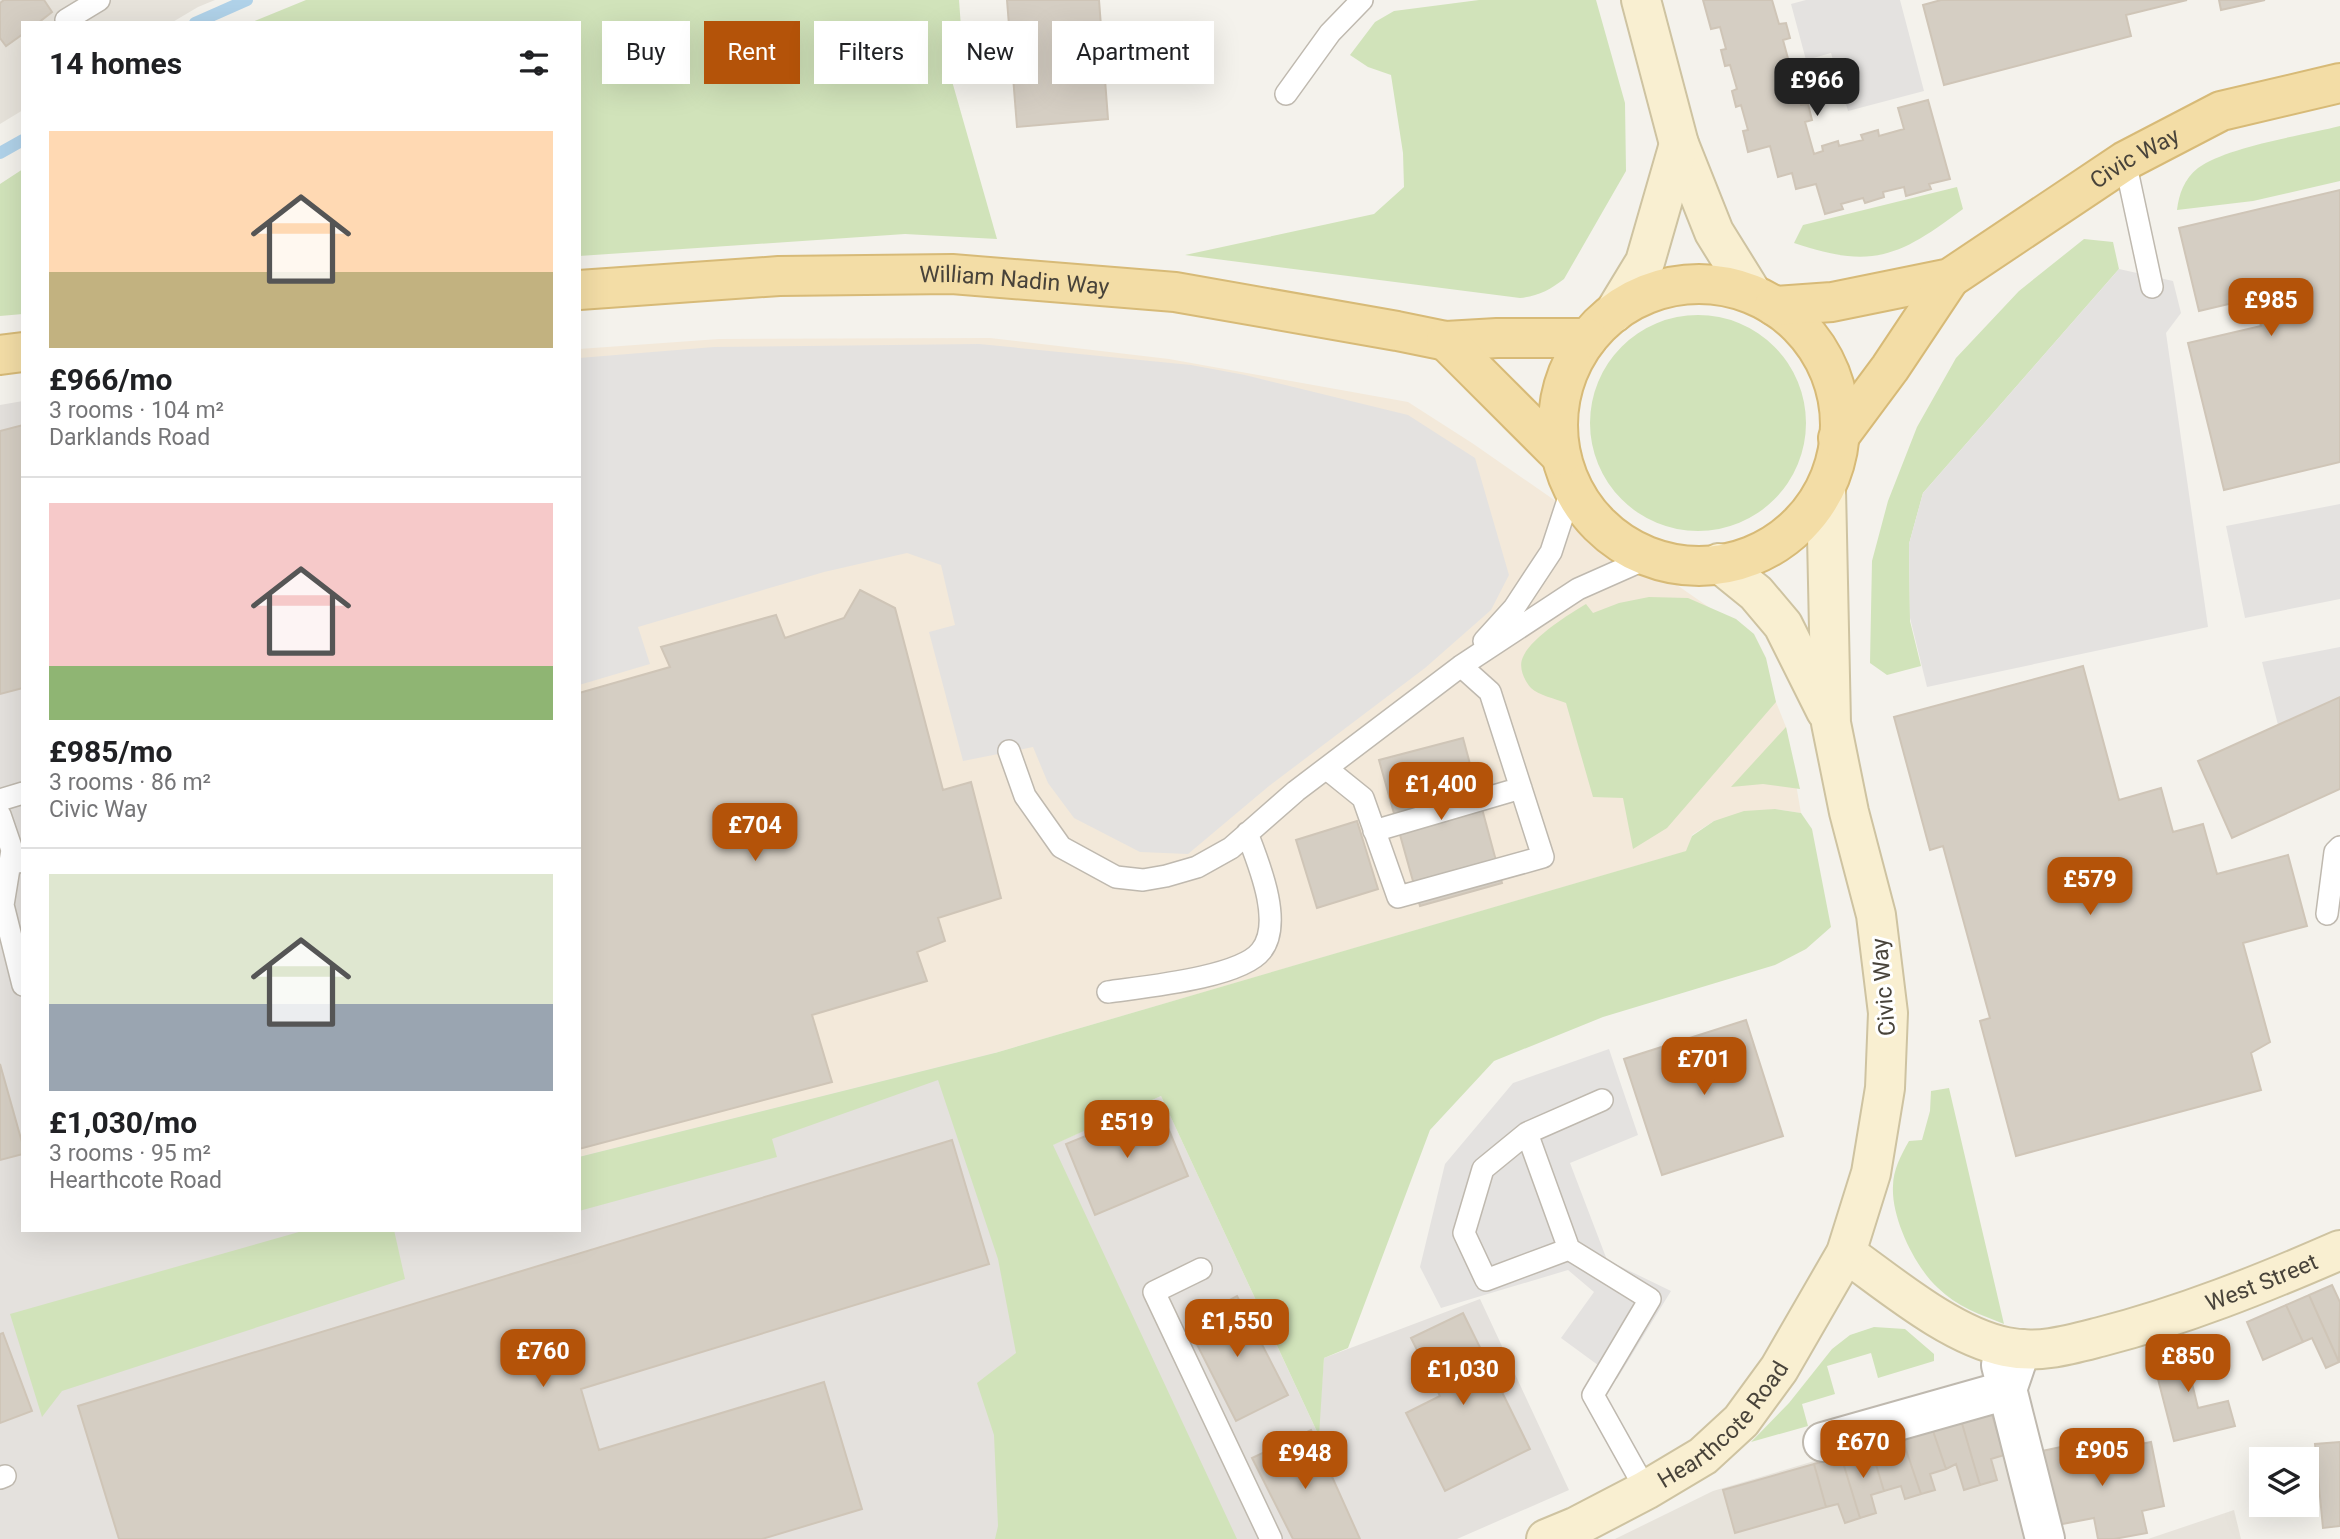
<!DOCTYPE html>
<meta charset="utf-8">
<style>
:root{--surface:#fff;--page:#f6f6f6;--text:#202124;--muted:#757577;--line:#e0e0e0;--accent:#b45309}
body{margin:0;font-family:Roboto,sans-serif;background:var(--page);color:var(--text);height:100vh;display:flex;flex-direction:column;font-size:26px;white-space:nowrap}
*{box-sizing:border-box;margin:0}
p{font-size:23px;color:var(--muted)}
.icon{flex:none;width:38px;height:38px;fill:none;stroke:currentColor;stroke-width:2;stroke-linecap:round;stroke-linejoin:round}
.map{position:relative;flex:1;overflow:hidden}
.details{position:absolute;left:21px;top:21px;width:560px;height:1211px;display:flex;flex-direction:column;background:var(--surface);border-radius:0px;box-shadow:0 7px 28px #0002}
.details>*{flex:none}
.banner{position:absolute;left:602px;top:21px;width:665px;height:63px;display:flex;gap:14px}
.tools{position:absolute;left:2249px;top:1447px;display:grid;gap:14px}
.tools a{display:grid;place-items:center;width:70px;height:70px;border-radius:0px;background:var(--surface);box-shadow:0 7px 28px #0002;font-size:35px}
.price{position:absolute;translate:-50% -60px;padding:0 16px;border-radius:14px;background:var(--accent);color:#fff;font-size:23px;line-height:46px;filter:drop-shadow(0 2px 4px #0008)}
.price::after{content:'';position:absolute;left:50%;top:42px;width:21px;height:16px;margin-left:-10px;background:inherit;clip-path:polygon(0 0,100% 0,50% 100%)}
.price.current{background:#222;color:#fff}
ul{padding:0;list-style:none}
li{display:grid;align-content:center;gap:14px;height:371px;padding:0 28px}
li+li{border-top:2px solid var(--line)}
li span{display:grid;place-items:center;height:217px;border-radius:0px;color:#555}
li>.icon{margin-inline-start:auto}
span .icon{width:126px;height:126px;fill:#fffc;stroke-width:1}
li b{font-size:30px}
h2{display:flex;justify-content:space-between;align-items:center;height:84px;padding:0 28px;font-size:30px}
.tag{padding:0 24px;border-radius:0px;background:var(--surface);box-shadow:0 7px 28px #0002;font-size:24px;line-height:63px}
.tag.current{background:var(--accent);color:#fff}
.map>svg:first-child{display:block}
.residential{fill:#e7e3db}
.commercial{fill:#f3e9da}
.industrial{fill:#e4e1dd}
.green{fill:#d1e3ba}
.parking{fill:#e4e2e0}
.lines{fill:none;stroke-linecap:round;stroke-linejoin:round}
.stream{stroke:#b0d2e9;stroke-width:12}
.building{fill:#d5cec3;stroke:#cfc5b7;stroke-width:2}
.lane-casing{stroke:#bfb9af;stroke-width:24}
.street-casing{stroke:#bfb9af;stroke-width:42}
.secondary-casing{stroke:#cec3a1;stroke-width:42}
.primary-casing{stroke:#d7ba77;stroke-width:42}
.lane{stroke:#fff;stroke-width:21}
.street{stroke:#fff;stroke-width:38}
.secondary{stroke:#f9efd1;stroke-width:38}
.primary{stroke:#f3dda6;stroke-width:38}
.labels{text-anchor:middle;stroke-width:6;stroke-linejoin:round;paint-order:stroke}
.street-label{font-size:23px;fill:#48433a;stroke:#fff}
</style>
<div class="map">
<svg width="2340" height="1539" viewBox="0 0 2340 1539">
<rect width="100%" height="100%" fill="#f4f2ec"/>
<path class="residential" d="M0,0H215L198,7L171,23H23V110L0,124Z
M2030,1397L2037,1452L2061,1539H1615L1713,1491Z
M2234,1510L2241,1539H2148Z"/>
<path class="commercial" d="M990,338L1169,359L1408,402L1472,443L1749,635L1786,727L1801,813L1775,809L1714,821L1692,835L1687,851L995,1053L579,1157V349L719,339Z"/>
<path class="industrial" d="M23,401V1230H579V1157L995,1053L1052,1145L1161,1096L1318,1434L1324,1358L1480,1299L1569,1490L1457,1539H0V405Z"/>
<path class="green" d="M306,0H959L962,41L942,46L997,239L905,234L579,256V23H250Z
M1479,0H1596L1625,103L1626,171L1564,279C1550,290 1538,296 1520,298L1185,255L1374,214L1404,187L1403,153L1391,75L1368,67L1350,55L1375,22L1394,11Z
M2340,126V181L2253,201L2177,210C2179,194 2184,179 2198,168C2226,147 2304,135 2340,126Z
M23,169V314L0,316V184Z
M1957,187L1963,209C1900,256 1873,270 1794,243L1803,225Z
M2084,239L2113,242L2119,269L1923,493L1909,544L1910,621L1921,666L1887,675L1870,663L1872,561L1888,501L1917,427L1956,358L2019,291Z
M1590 423a108 108 0 1 1 216 0a108 108 0 1 1-216 0Z
M1649,597L1688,598L1736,619L1754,634L1766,658L1776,702L1667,828L1633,849L1623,798L1593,797L1566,703C1556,699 1538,695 1531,688C1524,680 1518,667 1523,657C1531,638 1569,614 1586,604L1593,613L1619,603Z
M1786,727L1800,789L1763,784L1731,787Z
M1775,809L1801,813L1812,829L1831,927L1806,949L1775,965L1603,1017L1494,1061L1430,1130L1348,1348L1324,1358L1319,1436L1161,1096L1053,1145L1237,1539H995L998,1526L994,1435L977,1383L1016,1353L998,1259L938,1080L772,1139L777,1157L579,1211V1157L995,1053L1686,851L1692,836L1714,821L1744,811Z
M1949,1088L2004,1324C1981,1315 1956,1306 1938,1288C1915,1267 1891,1218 1893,1186C1893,1170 1901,1155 1909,1141L1922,1140L1930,1111L1931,1091Z
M306,1230H394L405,1279L62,1391L42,1417L10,1314Z
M1874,1327L1905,1329L1934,1354V1361L1878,1378L1871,1353L1827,1366L1835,1394L1802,1404L1808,1426L1751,1442L1789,1403L1832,1349L1850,1335Z"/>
<path class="parking" d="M1806,0H1900L1924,91L1848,111L1831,53L1806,60L1791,4Z
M2119,269L2173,281L2181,313L2166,333L2208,627L1927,687L1910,618L1909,544L1923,493Z
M979,344L1191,365L1245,375L1408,415L1475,458L1509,575L1491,610L1425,668L1269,786L1188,854L1140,852L1074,818L1048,783L1033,747L963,761L929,632L955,625L941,565L907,553L824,572L638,627L650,664L579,685V358L714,347Z
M2340,504V599L2245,618L2226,526Z
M2340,647V697L2278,725L2262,662Z
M1609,1049L1638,1135L1570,1163L1607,1260L1671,1291L1617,1379L1561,1338L1594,1292L1568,1270L1441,1308L1420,1267L1445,1164L1513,1083Z"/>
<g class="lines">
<path class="stream" d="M195,23L247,0
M0,153L23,140"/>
</g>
<path class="building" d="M4,0H44L52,12L38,23H23V34L6,46L0,38V3Z
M1007,0H1099L1108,119L1017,127Z
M1703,0H1772L1779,24L1786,23L1790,38L1783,40L1790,66L1797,64L1801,80L1794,81L1801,105L1808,104L1812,120L1805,122L1814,154L1823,151L1822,146L1838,141L1839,146L1863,140L1861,135L1878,130L1879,136L1904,129L1898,108L1928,100L1950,179L1929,184L1931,189L1906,196L1904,187L1883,192L1884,197L1865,203L1863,198L1841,204L1843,209L1825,214L1816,184L1796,189L1792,173L1778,177L1770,146L1748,152L1743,131L1748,130L1741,105L1736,107L1732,91L1737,89L1730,65L1725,66L1721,50L1726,49L1720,27L1711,29Z
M1941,0H2187L2126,15L2131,36L1944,85L1923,5Z
M2219,0H2265L2221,10Z
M2340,190V462L2224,490L2188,343L2261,326L2254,298L2199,311L2179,228Z
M23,425V688L0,694V431Z
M860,590L895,608L943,790L971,782L1001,898L938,918L945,941L917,952L927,981L812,1015L832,1082L579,1149V693L670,667L661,647L776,615L785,638L844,618Z
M2083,666L2119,800L2161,788L2173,832L2203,824L2217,874L2288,855L2307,926L2243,943L2270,1042L2251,1053L2261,1090L2016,1156L1980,1021L1990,1018L1943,846L1930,850L1894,717Z
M2340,697V789L2232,838L2198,761Z
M1463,738L1502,883L1420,906L1379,760Z
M1357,821L1378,889L1317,908L1296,840Z
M1746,1020L1783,1136L1662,1175L1624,1059Z
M0,1064L23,1146V1154L0,1160Z
M1159,1106L1188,1176L1095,1215L1066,1144Z
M952,1140L989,1264L581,1389L599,1450L824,1382L862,1509L762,1539H119L78,1406Z
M2332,1285L2340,1302L2339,1362L2309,1295Z
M2309,1295L2339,1362L2326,1368L2312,1338L2303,1342L2286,1305Z
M1237,1296L1288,1395L1236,1421L1186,1323Z
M2286,1305L2303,1342L2263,1360L2247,1322Z
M1463,1313L1530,1449L1445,1491L1406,1413L1440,1396L1411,1338Z
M3,1333L32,1411L0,1423V1334Z
M2201,1344L2208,1374L2191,1379L2198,1408L2228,1401L2235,1426L2174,1441L2152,1356Z
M1991,1411L2004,1455L1991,1459L1997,1480L1980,1485L1961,1420Z
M1961,1420L1980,1485L1964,1490L1956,1464L1946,1469L1932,1428Z
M1932,1428L1946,1469L1930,1474L1935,1490L1921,1494L1902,1438Z
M1311,1430L1360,1539H1293L1252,1458Z
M1902,1438L1921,1494L1905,1499L1901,1486L1884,1491L1871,1448Z
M2085,1442L2087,1455L2151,1442L2164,1506L2142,1511L2147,1533L2114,1539H2098L2094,1518L2052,1526L2037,1452Z
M2340,1442V1526L2323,1528L2315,1444Z
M1871,1448L1884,1491L1871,1495L1876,1513L1860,1518L1841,1456Z
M1841,1456L1860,1518L1845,1523L1838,1504L1826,1507L1814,1464Z
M1814,1464L1826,1507L1735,1533L1723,1490Z"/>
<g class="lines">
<defs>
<path id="lane" d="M66,20L99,0
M1286,94L1330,33L1362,0
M2125,161L2152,287
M1484,641L1514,608L1551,552L1571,491
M1009,751L1025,796L1061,847L1116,877L1143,880L1166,876L1197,867L1231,848L1296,791L1461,666L1578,589L1648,558
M1327,769L1363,798L1398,897L1543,857L1490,692L1461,666
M0,800L23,793
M0,815L12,850L18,862
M1374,831L1521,788
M12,850L3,905L23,985
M2327,914L2335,852L2340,847
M1108,992C1142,987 1240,978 1261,951C1284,923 1258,862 1247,833
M1602,1100L1527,1133L1483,1169L1464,1233L1486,1280L1569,1249L1650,1299L1593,1395L1646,1490
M1527,1133L1569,1249
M1201,1269L1154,1292L1271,1539
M0,1478L5,1476"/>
<path id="street" d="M2001,1365L2045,1539
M1823,1442L2007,1390L2021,1349"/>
<g id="secondary">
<path d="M1641,0L1679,144L1714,232L1750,290"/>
<path d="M1614,313L1645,262L1679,144"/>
<path d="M1719,563L1756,593L1783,625L1826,711"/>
<path id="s1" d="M1846,1253C1891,1285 1951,1336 2006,1347C2038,1354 2069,1345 2100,1337C2182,1316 2262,1284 2340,1250"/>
<path id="s2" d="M1546,1539L1575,1527L1646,1490L1703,1456L1741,1421L1779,1369L1846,1253L1871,1173L1885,1088L1888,1013L1876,915L1849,812L1831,723L1826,489"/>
</g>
<g id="primary">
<circle cx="1699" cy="425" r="141"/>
<path id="s3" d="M579,290L779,276L952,274L1175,292L1397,331L1446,341L1497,338H1588"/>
<path id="s4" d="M1774,306L1832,302L1950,278L2125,161L2221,111L2340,83"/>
<path d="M1446,341L1561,456"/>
<path d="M0,355L23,352"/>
<path d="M1838,438L1890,368L1950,278"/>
</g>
</defs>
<use href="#lane" class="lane-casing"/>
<use href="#street" class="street-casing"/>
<use href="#secondary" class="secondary-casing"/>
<use href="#primary" class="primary-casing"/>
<use href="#lane" class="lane"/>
<use href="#street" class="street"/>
<use href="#secondary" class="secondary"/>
<use href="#primary" class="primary"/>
</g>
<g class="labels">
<g class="street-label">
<text dy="8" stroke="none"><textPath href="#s4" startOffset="399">Civic Way</textPath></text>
<text dy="8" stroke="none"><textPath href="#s3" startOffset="436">William Nadin Way</textPath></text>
<text transform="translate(1883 987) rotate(-95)" y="8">Civic Way</text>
<text dy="8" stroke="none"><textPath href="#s1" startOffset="453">West Street</textPath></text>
<text dy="8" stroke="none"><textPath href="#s2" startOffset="214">Hearthcote Road</textPath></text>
</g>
</g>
</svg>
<div class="tools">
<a><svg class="icon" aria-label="layers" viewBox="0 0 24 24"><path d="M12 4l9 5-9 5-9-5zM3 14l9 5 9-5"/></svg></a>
</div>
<b class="price current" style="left:1817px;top:118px">£966</b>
<b class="price" style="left:2271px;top:338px">£985</b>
<b class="price" style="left:1441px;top:822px">£1,400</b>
<b class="price" style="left:755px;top:863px">£704</b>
<b class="price" style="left:2090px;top:917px">£579</b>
<b class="price" style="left:1704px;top:1097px">£701</b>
<b class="price" style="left:1127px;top:1160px">£519</b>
<b class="price" style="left:1237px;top:1359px">£1,550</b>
<b class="price" style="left:543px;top:1389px">£760</b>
<b class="price" style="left:2188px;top:1394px">£850</b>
<b class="price" style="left:1463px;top:1407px">£1,030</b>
<b class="price" style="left:1863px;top:1480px">£670</b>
<b class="price" style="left:2102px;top:1488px">£905</b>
<b class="price" style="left:1305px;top:1491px">£948</b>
<div class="banner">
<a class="tag">Buy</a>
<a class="tag current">Rent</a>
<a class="tag">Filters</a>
<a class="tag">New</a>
<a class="tag">Apartment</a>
</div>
<section class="details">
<h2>14 homes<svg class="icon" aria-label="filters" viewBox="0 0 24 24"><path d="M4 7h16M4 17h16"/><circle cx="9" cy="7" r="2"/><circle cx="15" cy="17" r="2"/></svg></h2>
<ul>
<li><span style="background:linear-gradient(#ffd9b3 65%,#c2b280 0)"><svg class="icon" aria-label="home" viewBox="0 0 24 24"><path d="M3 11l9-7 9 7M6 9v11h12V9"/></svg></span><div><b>£966/mo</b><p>3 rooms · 104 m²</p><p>Darklands Road</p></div></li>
<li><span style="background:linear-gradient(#f6c9c9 75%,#8fb573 0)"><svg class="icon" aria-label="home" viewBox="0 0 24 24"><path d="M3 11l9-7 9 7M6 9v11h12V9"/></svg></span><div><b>£985/mo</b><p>3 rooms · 86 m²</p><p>Civic Way</p></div></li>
<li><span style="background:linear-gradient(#dfe7d0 60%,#9aa5b1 0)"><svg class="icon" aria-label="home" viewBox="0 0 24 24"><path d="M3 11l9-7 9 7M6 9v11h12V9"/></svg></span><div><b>£1,030/mo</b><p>3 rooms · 95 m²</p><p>Hearthcote Road</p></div></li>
</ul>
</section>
</div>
